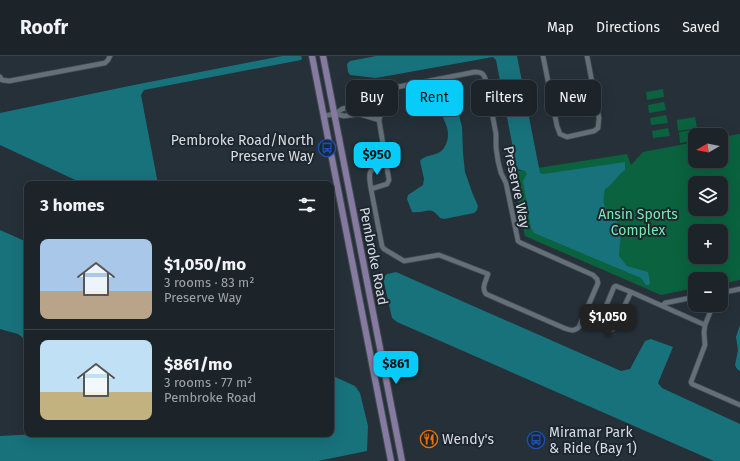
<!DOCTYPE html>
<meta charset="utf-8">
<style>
:root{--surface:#1c242a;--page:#252c32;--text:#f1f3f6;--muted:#a0a4a8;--line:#3a4147;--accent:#07cbf9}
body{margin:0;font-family:"Fira Sans",sans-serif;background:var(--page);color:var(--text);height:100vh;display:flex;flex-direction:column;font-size:15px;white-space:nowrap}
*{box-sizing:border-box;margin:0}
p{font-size:13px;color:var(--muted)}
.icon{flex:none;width:22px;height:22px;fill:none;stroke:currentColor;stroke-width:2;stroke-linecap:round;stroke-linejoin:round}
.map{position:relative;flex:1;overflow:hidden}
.panel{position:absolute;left:24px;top:125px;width:310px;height:256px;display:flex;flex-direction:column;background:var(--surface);border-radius:8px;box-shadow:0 4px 16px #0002,0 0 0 1px var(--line)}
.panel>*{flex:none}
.hud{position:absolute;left:346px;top:24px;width:334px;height:36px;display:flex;gap:8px}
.needle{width:26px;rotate:261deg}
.tools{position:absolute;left:688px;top:72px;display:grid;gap:8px}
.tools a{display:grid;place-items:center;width:40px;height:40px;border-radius:8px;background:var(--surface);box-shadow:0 4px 16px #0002,0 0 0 1px var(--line);font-size:20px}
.price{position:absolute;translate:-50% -34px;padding:0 9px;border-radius:8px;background:var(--accent);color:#111;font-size:13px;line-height:26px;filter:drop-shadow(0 1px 2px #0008)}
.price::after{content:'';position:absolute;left:50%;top:24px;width:12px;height:9px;margin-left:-6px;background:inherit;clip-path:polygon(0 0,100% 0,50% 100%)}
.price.selected{background:#222;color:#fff}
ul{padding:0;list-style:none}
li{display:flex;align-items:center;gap:12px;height:100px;padding:0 16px}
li+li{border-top:1px solid var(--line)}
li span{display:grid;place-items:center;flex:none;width:112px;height:80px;border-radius:8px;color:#555}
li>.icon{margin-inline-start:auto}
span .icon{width:48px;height:48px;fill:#fffc;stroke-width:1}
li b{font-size:17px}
h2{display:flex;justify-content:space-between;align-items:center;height:48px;padding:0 16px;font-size:17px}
.tag{padding:0 14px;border-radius:8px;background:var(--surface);box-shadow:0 4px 16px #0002,0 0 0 1px var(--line);font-size:14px;line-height:36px}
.tag.selected{background:var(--accent);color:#111}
header{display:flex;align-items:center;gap:24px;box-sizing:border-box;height:56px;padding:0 20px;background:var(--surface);border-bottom:1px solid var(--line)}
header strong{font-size:19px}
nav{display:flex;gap:22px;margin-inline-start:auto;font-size:14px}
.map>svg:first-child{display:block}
.green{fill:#0a623e;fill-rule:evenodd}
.water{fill:#17727c}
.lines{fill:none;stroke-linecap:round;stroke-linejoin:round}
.minor-casing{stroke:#434b52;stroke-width:6}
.secondary-casing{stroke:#434b52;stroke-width:8}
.minor{stroke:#646f79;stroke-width:4.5}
.secondary{stroke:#867aa1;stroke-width:6}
.labels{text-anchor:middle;stroke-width:4;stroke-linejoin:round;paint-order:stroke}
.poi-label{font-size:14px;fill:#d6dce2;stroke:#1d262e;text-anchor:start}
.street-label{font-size:14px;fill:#d6dce2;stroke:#1d262e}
.park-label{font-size:14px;fill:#7ce9af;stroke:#1d262e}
</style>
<header>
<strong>Roofr</strong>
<nav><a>Map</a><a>Directions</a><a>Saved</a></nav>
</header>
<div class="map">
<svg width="740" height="405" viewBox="0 0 740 405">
<rect width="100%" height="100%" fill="#263038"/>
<path class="green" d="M663,33L664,41L647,44L646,36Z
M664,46L666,54L649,57L648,49Z
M666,59L668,67L651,69L650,62Z
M695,61L697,72L678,75L677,64Z
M668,72L670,80L653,82L652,75Z
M697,73L698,79H695V84L680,87L679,76Z
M740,78V224L721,228V223H695V232L661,239L525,180L512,116L627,98L631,109L643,96L695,86V105H721V81ZM695,127H721V153H695ZM695,175H721V201H695Z"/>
<path class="water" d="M282,0H301L302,2L301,4L144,34L141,39L158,128H84L0,89V57L129,30Z
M376,0H517L540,117L543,118L625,106V114C617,119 613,129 605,133C599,161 615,154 620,172C622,180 619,191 619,200L627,210L648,216L650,226L649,229H646L641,222L534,177L531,172L523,125L527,118L525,115L517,113L496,4L493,1L376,22L350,19L348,16L347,8L350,5Z
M451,53L458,55L462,71L463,97L465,116L472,136L478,150L477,154L474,157L444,163L440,162C430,148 426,158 412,156L407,143L408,139L423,129L424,123L420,105C424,99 434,100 440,96C448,90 450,78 446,69C445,65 442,62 443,57L447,54Z
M0,174L27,186V285L18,278L0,273Z
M396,216L621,315L630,313L645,285L651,283L673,291L658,327L662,332L740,368V405H714L397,266L392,262L383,222L387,218Z
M740,269V315L737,313L735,309L738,294L736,281Z
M331,319L355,330L360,337L368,370L367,395L318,405H0V380L38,378H331Z"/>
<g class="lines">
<defs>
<path id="minor" d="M543,0L557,70L560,78L567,81L594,75L598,72L599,62L587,0
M475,16C482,16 484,18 486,25L496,78V91L498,105L501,117L506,127L518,185L521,187L593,219L597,223L598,227L579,271C574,276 570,274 564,272L486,238C481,232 486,225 488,218L439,199L404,205L384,193L382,190L371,133L387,128L389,124L379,64L384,48L385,36L388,33L392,32Z
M0,21L2,24L9,25L105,7L108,4L110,0
M335,58L344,60L359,58L379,64
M323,60L335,58L342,53L354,50L365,51L381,54
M371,133C368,114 368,113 386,109
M616,230L631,236L614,272L611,274L600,269L599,267L614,231Z
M631,236L705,269
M721,237L740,233
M663,249L665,247L695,241
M713,249L705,269L704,276L705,289L691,326L692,328L740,349"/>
<path id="secondary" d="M312,0L391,405
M323,0L402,405"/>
</defs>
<use href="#minor" class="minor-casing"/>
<use href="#secondary" class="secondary-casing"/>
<use href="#minor" class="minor"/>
<use href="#secondary" class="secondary"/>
</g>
<defs>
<symbol id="bus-ring" viewBox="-11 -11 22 22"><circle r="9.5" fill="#1d262e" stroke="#1a4fb4" stroke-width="1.5"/><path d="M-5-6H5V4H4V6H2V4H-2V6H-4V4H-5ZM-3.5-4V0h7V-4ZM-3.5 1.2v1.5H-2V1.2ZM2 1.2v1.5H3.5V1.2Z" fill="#1a4fb4"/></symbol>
<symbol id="restaurant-ring" viewBox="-11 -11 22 22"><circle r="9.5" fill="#1d262e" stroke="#e8710a" stroke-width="1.5"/><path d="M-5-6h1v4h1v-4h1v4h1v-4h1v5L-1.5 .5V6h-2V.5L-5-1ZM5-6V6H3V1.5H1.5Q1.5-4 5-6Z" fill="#e8710a"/></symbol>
</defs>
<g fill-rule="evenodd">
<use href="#bus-ring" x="317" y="82" width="20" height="20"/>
<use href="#restaurant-ring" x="419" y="373" width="20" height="20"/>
<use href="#bus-ring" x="526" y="374" width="20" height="20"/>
</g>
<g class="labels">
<g class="poi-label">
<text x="314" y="89" text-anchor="end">Pembroke Road/North<tspan x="314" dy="16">Preserve Way</tspan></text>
<text x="549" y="381">Miramar Park<tspan x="549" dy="16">&amp; Ride (Bay 1)</tspan></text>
<text x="442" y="388">Wendy's</text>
</g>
<g class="street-label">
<text transform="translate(517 131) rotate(78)" y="5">Preserve Way</text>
<text transform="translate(374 200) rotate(79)" y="5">Pembroke Road</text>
</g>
<g class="park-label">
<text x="638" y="163">Ansin Sports<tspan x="638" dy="16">Complex</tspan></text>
</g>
</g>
</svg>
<div class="tools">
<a><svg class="needle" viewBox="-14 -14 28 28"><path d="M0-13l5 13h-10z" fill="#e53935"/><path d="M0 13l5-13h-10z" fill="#a0a4a8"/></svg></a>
<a><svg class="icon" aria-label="layers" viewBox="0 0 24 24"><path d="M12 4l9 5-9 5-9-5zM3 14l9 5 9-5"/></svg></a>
<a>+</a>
<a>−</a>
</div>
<b class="price" style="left:377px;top:120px">$950</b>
<b class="price selected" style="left:608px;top:282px">$1,050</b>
<b class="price" style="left:396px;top:329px">$861</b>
<div class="hud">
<a class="tag">Buy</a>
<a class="tag selected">Rent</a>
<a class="tag">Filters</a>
<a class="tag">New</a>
</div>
<section class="panel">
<h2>3 homes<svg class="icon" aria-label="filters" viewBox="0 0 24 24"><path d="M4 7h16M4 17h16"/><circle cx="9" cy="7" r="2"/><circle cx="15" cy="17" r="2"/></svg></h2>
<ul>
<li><span style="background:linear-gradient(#a9c7e8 65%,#b9a48a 0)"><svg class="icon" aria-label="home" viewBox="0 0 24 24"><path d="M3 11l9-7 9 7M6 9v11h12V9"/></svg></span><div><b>$1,050/mo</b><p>3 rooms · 83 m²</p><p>Preserve Way</p></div></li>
<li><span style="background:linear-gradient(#bfe0f5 65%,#c2b280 0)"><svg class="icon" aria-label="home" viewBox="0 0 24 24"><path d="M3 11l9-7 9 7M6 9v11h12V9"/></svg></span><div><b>$861/mo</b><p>3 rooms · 77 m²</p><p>Pembroke Road</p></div></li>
</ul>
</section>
</div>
